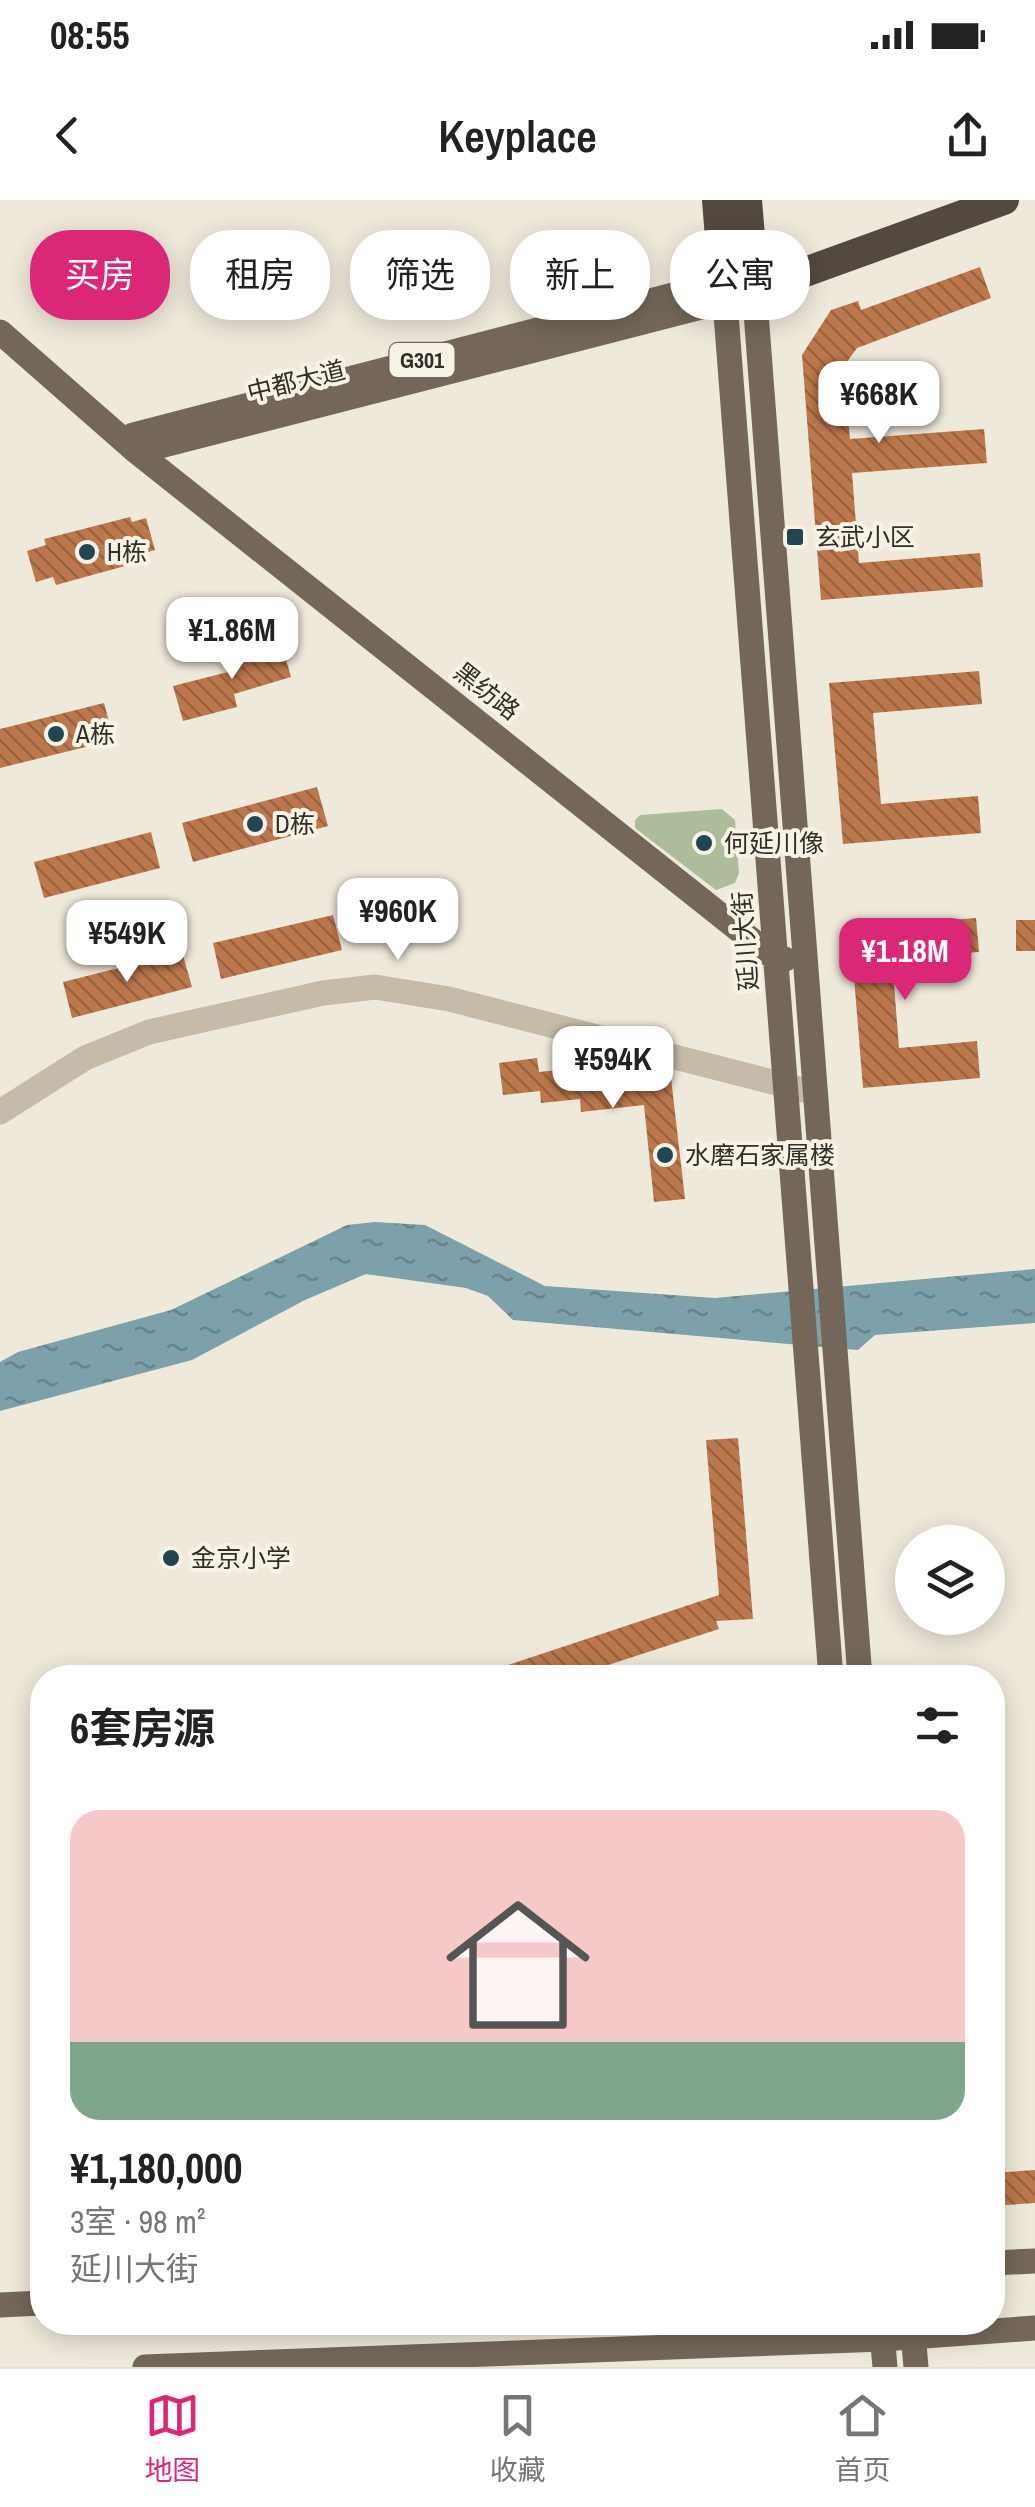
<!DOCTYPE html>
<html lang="zh">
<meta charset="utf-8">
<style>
:root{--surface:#fff;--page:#f6f6f6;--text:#222;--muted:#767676;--line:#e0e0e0;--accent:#db2777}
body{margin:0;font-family:"Archivo Narrow","Noto Sans SC",sans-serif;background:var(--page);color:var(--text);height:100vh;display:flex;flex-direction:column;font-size:38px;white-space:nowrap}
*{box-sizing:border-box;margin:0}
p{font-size:32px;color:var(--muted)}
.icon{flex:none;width:55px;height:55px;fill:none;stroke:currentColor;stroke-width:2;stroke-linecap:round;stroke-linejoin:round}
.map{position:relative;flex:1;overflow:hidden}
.panel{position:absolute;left:30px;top:1465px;width:975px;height:670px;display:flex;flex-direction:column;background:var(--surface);border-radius:40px;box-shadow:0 5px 25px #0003}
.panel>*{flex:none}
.guide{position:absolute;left:30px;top:30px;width:975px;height:90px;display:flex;gap:20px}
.buttons{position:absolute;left:895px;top:1325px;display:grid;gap:20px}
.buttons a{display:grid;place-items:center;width:110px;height:110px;border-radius:50%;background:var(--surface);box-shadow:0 5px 25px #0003;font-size:50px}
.price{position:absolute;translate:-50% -85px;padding:0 22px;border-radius:20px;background:#fff;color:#222;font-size:32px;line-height:65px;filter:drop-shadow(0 2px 5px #0008)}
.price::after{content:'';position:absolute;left:50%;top:60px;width:30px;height:22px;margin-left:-15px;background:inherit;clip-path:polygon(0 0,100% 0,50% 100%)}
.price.current{background:var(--accent);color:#fff}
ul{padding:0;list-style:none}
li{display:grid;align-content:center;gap:20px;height:530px;padding:0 40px}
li+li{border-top:2px solid var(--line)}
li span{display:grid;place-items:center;height:310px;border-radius:30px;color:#555}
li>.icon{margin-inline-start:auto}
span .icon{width:180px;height:180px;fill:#fffc;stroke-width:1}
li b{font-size:42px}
h2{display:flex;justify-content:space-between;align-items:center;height:120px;padding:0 40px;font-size:42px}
.tag{padding:0 35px;border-radius:40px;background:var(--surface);box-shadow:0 5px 25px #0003;font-size:35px;line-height:90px}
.tag.current{background:var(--accent);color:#fff}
.status{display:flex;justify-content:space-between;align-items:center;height:70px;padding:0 50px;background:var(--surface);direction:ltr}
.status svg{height:28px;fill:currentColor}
header{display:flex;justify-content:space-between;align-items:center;height:130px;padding:0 40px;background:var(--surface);font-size:45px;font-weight:600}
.dock{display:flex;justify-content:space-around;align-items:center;height:140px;border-top:2px solid var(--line);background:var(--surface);font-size:28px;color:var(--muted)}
.dock a{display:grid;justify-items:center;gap:5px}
.dock .current{color:var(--accent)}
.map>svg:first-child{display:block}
.green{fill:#adbd9c}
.water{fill:url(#water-ripples)}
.building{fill:url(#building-back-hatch)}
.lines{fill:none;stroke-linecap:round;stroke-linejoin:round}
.minor{stroke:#c6baa8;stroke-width:25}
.major{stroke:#74675a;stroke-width:25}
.highway{stroke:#54493f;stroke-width:30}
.poi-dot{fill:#204751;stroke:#f7f2e6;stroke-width:4}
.labels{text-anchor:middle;stroke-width:8;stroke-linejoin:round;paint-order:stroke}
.shield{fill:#f7f2e6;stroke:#6e6860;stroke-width:2.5}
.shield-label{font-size:22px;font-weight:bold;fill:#332d27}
.street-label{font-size:25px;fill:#332d27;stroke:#f7f2e6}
.poi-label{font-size:25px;fill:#332d27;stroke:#f7f2e6;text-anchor:start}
</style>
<div class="status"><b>08:55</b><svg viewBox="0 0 49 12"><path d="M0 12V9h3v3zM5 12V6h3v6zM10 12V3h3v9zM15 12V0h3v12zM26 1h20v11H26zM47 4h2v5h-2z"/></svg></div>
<header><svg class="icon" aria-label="back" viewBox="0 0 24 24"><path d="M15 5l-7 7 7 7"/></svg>Keyplace<svg class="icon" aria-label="share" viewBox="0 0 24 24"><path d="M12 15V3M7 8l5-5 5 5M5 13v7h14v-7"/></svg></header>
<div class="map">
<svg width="1035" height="2167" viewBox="0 0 1035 2167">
<defs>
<pattern id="water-ripples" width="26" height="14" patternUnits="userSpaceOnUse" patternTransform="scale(2.5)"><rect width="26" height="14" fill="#7ca1aa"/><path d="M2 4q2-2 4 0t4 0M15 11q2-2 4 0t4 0" fill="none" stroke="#66848a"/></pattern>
<pattern id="building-back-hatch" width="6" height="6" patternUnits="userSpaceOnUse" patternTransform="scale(2.5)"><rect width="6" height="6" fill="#bc784c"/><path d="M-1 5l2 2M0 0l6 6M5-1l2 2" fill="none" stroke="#99633f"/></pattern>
</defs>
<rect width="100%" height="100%" fill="#efe9db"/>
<path class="green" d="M722,609L735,620L739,673L735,683L716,690L635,628V620L640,615Z"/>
<path class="water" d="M375,1022L425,1025L545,1086L715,1098L1035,1069V1123L875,1135L858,1150L513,1120L488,1096L466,1088L366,1074L305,1100L192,1160L0,1211V1162L18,1152L171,1110L347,1025Z"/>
<path class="building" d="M980,67L991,98L857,148L843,167L850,239L984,229L987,263L852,273L859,363L980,353L983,387L821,400L802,155L831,110L858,101L861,110Z
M130,317L132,322L146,318L155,350L141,354L143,361L56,385L53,377L36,382L27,351L46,345L44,339Z
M281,442L291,477L234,494L237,507L183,521L173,486L228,472L224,458Z
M979,471L982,504L873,513L881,604L978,596L981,633L843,644L829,483Z
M104,503L114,540L0,568V529Z
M317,587L328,626L193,662L182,623Z
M151,632L160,668L44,698L34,662Z
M333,715L342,750L221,779L213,743Z
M976,718L979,752L892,758L899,848L977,841L980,878L863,888L850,728Z
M1016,720H1035V751H1016Z
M182,752L192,787L72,818L63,782Z
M537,858L539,872L578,868L579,881L638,874L639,882L671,878L685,999L654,1002L644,905L581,912L580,899L541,903L540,891L503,895L499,863Z
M738,1238L753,1419L716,1421L719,1429L568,1478H469L719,1395L706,1240Z
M1035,1970V2003L992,2006V1973Z"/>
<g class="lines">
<path class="minor" d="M0,912L85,858L149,832L323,793L375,787L449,799L815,893"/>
<path class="major" d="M753,73L860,1478
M0,132L137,252L777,760L785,759
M133,235L723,82
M137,252L725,101L831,1478
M992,2063L1035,2061
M0,2105L42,2103
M881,2122L885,2167
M912,2122L916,2167
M145,2167L883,2139L1035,2128"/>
<path class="highway" d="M717,0L725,101L1004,0
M747,0L753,73"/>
</g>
<g class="poi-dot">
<rect x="785" y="327" width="20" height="20" rx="5"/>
<circle cx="87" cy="352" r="10"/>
<circle cx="56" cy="534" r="10"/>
<circle cx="255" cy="624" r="10"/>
<circle cx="704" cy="643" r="10"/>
<circle cx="665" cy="955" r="10"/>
<circle cx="171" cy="1358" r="10"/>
</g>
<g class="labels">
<rect class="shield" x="389.5" y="143" width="65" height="34" rx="8"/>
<g class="shield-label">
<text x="422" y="168">G301</text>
</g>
<g class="street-label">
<text transform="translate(296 181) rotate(-14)" y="9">中都大道</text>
<text transform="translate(487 491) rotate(38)" y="9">黑纺路</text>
<text transform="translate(745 741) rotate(-94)" y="9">延川大街</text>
</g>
<g class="poi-label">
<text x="815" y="346">玄武小区</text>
<text x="107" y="361">H栋</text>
<text x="76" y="543">A栋</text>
<text x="275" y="633">D栋</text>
<text x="724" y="652">何延川像</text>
<text x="685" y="964">水磨石家属楼</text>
<text x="191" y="1367">金京小学</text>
</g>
</g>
</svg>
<div class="buttons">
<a><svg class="icon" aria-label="layers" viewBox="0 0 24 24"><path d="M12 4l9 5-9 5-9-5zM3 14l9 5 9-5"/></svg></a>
</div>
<b class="price" style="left:879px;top:246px">¥668K</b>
<b class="price" style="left:232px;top:482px">¥1.86M</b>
<b class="price" style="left:398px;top:763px">¥960K</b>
<b class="price" style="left:127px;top:785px">¥549K</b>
<b class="price current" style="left:905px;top:803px">¥1.18M</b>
<b class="price" style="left:613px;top:911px">¥594K</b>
<div class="guide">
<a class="tag current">买房</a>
<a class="tag">租房</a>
<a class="tag">筛选</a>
<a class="tag">新上</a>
<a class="tag">公寓</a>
</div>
<section class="panel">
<h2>6套房源<svg class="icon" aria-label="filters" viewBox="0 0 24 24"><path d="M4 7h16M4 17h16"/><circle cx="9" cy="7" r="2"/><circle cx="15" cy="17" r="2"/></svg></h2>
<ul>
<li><span style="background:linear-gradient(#f6c9c9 75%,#7fa58c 0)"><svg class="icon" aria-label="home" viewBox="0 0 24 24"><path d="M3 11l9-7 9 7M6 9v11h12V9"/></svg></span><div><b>¥1,180,000</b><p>3室 · 98 m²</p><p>延川大街</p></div></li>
</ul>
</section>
</div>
<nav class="dock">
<a class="current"><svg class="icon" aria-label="map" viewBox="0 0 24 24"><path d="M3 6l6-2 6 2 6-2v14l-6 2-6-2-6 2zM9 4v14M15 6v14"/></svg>地图</a>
<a><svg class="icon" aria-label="saved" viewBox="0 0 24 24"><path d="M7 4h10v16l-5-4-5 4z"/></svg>收藏</a>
<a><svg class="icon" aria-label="home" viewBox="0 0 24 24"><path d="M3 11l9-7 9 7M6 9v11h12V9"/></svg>首页</a>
</nav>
